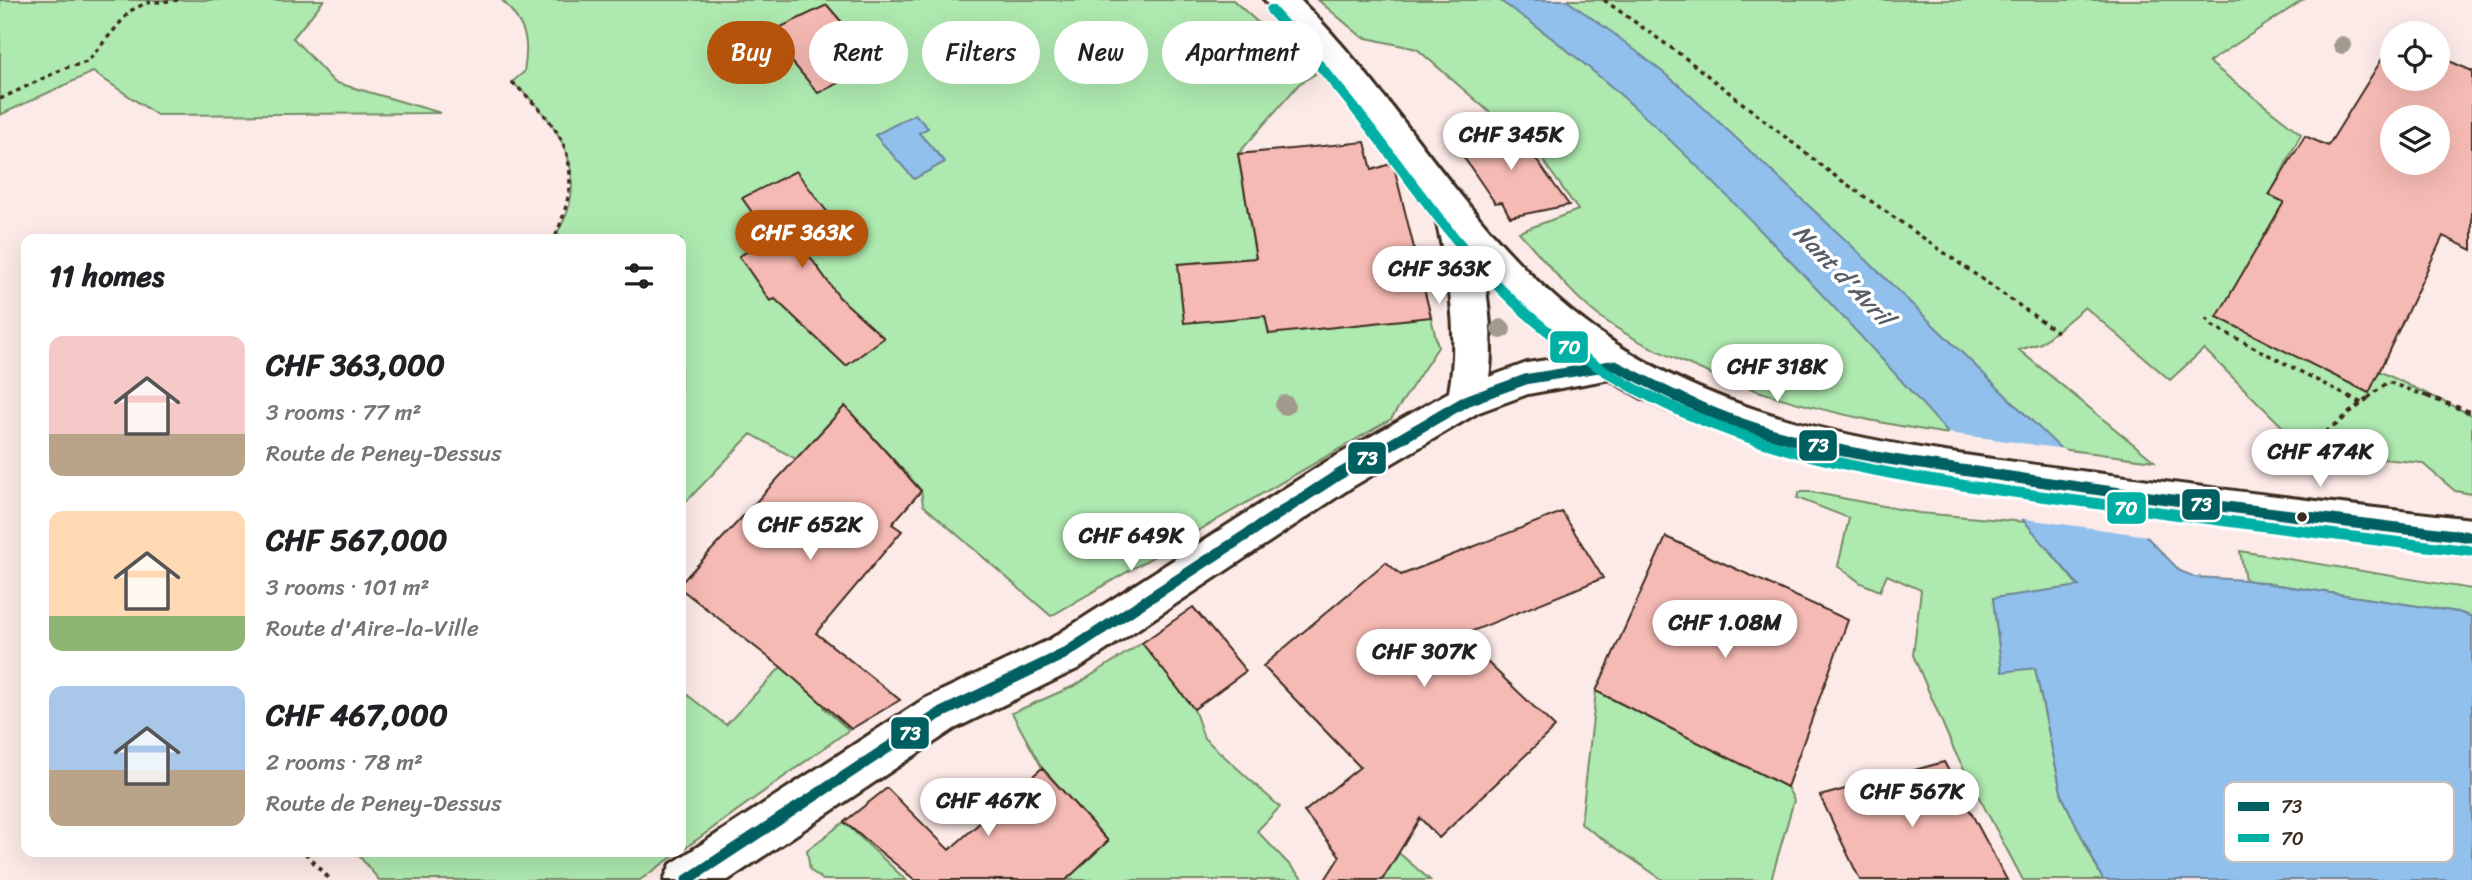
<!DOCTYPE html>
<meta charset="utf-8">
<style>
:root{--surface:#fff;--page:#f2f2f2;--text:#202124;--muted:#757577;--accent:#b45309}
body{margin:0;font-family:Sriracha,sans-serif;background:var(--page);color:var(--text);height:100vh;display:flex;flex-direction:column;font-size:26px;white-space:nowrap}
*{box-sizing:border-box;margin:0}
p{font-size:23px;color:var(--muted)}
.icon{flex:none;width:38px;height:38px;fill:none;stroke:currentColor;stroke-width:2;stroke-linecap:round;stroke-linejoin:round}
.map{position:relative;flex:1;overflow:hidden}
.drawer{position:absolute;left:21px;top:234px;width:665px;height:623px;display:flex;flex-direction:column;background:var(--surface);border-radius:14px;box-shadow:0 7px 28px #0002}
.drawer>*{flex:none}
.guide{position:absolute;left:707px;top:21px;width:665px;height:63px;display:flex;gap:14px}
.fabs{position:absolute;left:2380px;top:21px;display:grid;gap:14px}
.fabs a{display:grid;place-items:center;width:70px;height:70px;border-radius:50%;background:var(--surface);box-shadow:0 7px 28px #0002;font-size:35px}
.price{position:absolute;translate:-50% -60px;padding:0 16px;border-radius:24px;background:#fff;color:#222;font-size:23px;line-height:46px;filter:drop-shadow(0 2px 4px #0008)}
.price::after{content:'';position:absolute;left:50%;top:42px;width:21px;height:16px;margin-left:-10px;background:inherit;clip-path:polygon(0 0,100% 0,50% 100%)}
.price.active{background:var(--accent);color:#fff}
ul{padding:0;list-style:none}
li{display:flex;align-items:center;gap:21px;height:175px;padding:0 28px}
li span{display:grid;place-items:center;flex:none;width:196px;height:140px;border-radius:14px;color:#555}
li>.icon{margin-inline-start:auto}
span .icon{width:84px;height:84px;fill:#fffc;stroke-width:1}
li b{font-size:30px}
h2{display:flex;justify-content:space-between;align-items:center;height:84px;padding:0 28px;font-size:30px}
.chip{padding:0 24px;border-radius:32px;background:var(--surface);box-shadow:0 7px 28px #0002;font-size:24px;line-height:63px}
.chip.active{background:var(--accent);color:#fff}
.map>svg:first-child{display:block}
.green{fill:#aee9af;stroke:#748a66;stroke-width:2}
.water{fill:#90c0eb;stroke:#6e8499;stroke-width:2}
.pier{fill:#fceae8}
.building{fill:#f6bab4;stroke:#3b2a1e;stroke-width:2;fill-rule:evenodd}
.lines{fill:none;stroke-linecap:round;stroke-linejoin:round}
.minor-casing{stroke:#3b2a1e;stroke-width:6}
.tertiary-casing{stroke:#3b2a1e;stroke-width:6}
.path-far1{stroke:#3b2a1e;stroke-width:3.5;stroke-dasharray:4.5 4.5;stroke-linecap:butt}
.path{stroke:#3b2a1e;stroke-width:4.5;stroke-dasharray:5 5;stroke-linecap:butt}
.minor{fill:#fff;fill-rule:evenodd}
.tertiary{fill:#fff;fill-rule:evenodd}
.bus-1-far1-casing{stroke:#fff;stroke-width:14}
.bus-1-casing{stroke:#fff;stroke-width:17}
.bus-2-far1-casing{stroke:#fff;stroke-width:14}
.bus-2-casing{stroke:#fff;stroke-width:17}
.bus-1-far1{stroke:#005f61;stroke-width:10}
.bus-1{stroke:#005f61;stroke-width:11}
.bus-2-far1{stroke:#00b0a4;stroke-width:10}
.bus-2{stroke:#00b0a4;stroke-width:11}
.tree{fill:#a29b8d}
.bus-dot{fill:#3b2a1e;stroke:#fff;stroke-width:2.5}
.labels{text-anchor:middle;stroke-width:7;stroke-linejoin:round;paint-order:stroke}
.water-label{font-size:24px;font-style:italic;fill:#595e66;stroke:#fff}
.key{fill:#fff;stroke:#c4bfbc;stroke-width:2}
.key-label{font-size:19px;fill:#3b2a1e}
.line-badge{stroke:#fff;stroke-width:2.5}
.badge-label{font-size:19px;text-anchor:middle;font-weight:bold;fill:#fff}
</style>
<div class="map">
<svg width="2472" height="880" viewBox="0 0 2472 880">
<rect width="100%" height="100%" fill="#fceae8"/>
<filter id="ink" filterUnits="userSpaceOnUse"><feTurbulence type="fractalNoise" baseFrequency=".0143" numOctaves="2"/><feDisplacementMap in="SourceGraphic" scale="14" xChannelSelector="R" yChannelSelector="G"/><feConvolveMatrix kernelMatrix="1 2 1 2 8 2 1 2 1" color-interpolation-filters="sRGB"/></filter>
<g filter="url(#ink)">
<path class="green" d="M0,0H324L293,38L334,82L441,113L157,115L93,72L0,115Z
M502,0H1233L1315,74L1299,84L1238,154L1269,334L1431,317L1438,347L1391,419L1051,616L923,505L921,490L845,406L796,459L751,434L681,507V240H667L670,236L665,240H554C558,230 565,220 568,210C584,157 550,114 512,82L524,72C530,38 525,25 502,0Z
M1318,0H2303L2209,62L2301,134L2270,195L2284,202L2218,317L2368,393L2379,371L2472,415V494L2455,491L2422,463L2333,454L2316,431L2302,446L2204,349L2170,380L2085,307L2041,343L2019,350L2154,461C1996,439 1830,429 1683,362C1655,350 1624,335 1599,316C1569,293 1545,260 1519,232L1578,210L1515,121L1503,124L1417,49L1362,37Z
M1799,492H1811L1919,513L2026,522L2079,587L1993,598L2002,671L2035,668L2062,796L2103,880H2023L1954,750L1913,655L1921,590L1887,575L1880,591L1861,583L1838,566L1849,518L1797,498Z
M2240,551L2472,589V617L2458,612L2245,580Z
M1142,643L1194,709L1204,738L1280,807L1257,831L1304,880H1066L1108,841L1042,768L1012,713L1076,685Z
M781,667L832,699L824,708L849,730L681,851V690L726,725Z
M1596,691L1787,787L1794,800L1771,880H1663L1581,824Z
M844,822L906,880H823L810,870L807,850Z
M356,852H679L640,880H379Z
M1399,853L1430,880H1382Z"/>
<path class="water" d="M1499,0H1566L1613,33L1679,85L1851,245L2060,448L2180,571L2195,577L2245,580L2458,612L2472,617V880H2103L2062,796L2035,668L2002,672L1993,598L2079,586C1978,465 1874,347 1765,235C1683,150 1597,66 1499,0Z
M915,114L928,128L919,133L945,162L914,179L875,135Z"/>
<path class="pier" d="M1948,433L2065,449L2148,536L2018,518L1946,436Z"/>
<path class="building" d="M827,5L878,64L818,93L768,33Z
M2392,43V79H2438V56L2472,71V250L2443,236L2369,393L2217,317L2284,202L2269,195L2305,136L2328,146ZM2392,117H2438V163H2392Z
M1511,125L1569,205L1510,217L1502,202L1495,203L1454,143Z
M1365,142L1372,170L1393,163L1431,317L1269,334L1265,316L1184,323L1178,264L1256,258L1238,154Z
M796,171L828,213L792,232L839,297L884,338L846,366L775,299L770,301L739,256L771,239L742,198Z
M845,406L921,491L892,524L902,531L816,633L900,700L851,729L781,667L681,589V583Z
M1562,512L1603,578L1460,636L1555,727L1439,838L1420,818L1382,880H1325L1340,856L1304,812L1360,767L1263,666L1386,562L1401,575Z
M1666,537L1848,620L1787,787L1596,691Z
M1193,607L1246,671L1194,709L1142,643Z
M1944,762L2007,880H1860L1820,796Z
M1042,768L1108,841L1066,880H915L844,822L887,788L949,850Z"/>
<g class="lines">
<defs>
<path id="minor" d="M1451,198L1463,202C1482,237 1496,337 1489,377L1527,363L1614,350L1627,354L1633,365L1627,376L1528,394L1479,412L1352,487L1079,668L954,729L728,880H664L671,864L924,699L1049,640L1324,463L1449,392C1460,332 1448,270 1434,211L1439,202Z"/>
<path id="tertiary" d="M1265,0H1300C1398,97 1463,222 1571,311C1717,431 1908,447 2088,472C2216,489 2344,505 2472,519V555C2341,540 2211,523 2081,505C1924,484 1738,464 1603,375C1494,302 1432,209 1356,108C1337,83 1318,59 1298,37C1287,24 1274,14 1265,0Z"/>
</defs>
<use href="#minor" class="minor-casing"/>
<use href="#tertiary" class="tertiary-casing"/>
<path class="path-far1" d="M1604,0L1684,57L1831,173L2057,332
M512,82C569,134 586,166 554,240
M0,99L65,68L87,62L130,11L146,3L179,0
M2206,318L2213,326L2351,398
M2368,398L2388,382L2432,398"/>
<path class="path" d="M2348,396L2362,404
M2427,396L2472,413
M2287,465L2370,396
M305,852L330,880"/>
<use href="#minor" class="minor"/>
<use href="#tertiary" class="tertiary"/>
<defs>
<path id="bus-1-far1" d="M1614,365L1679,398
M1474,398L1527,379L1614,365"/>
<path id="bus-1" d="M1676,396C1777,448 1893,460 2004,476C2160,500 2316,518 2472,537
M687,880L939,714L1064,654L1338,475L1466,401L1479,396"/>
<path id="bus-2-far1" d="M1271,10C1307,49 1341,90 1374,133C1418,190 1460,251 1513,301C1555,341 1602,372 1653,398"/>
<path id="bus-2" d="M1650,396C1784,466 1938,482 2086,502C2214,520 2342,536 2470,551"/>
</defs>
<use href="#bus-1-far1" class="bus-1-far1-casing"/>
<use href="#bus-1" class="bus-1-casing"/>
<use href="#bus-2-far1" class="bus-2-far1-casing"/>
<use href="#bus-2" class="bus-2-casing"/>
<use href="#bus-1-far1" class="bus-1-far1"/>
<use href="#bus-1" class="bus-1"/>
<use href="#bus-2-far1" class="bus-2-far1"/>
<use href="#bus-2" class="bus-2"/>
</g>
<g class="tree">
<circle cx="2342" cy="45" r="9"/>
<circle cx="1501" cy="329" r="10"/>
<circle cx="1285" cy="405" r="10"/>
</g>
</g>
<circle class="bus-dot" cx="2302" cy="517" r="6"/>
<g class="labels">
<g class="water-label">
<text transform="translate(1843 275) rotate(46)" y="8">Nant d'Avril</text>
</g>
</g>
<rect x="2224" y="782" width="230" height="80" rx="10" class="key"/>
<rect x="2238" y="802" width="31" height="9" fill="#005f61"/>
<rect x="2238" y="834" width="31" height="8" fill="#00b0a4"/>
<g class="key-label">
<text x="2281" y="813">73</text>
<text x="2281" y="845">70</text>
</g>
<g class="line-badge">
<rect x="1549" y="330" width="40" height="34" rx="7" fill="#00b0a4"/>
<rect x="1798" y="429" width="40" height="33" rx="7" fill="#005f61"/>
<rect x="1347" y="441" width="40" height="34" rx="7" fill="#005f61"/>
<rect x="2181" y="488" width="40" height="33" rx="7" fill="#005f61"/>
<rect x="2106" y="491" width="41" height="34" rx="7" fill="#00b0a4"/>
<rect x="890" y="716" width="40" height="34" rx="7" fill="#005f61"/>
</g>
<g class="badge-label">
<text x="1569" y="354">70</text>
<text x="1818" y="452">73</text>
<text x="1367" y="465">73</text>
<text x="2201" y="511">73</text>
<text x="2126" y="515">70</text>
<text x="910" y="740">73</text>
</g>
</svg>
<div class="fabs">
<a><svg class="icon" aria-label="locate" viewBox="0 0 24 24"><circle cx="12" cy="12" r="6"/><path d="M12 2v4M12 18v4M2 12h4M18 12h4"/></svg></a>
<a><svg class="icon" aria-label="layers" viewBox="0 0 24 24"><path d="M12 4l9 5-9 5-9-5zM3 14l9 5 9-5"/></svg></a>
</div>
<b class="price" style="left:1511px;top:172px">CHF 345K</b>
<b class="price active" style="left:802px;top:270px">CHF 363K</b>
<b class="price" style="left:1439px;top:306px">CHF 363K</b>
<b class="price" style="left:1777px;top:404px">CHF 318K</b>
<b class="price" style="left:2320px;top:489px">CHF 474K</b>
<b class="price" style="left:810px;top:562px">CHF 652K</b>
<b class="price" style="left:1131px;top:573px">CHF 649K</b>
<b class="price" style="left:1725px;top:660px">CHF 1.08M</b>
<b class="price" style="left:1424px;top:689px">CHF 307K</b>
<b class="price" style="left:1912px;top:829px">CHF 567K</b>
<b class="price" style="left:988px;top:838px">CHF 467K</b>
<div class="guide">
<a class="chip active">Buy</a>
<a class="chip">Rent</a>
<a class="chip">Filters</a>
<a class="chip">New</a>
<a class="chip">Apartment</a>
</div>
<section class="drawer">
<h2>11 homes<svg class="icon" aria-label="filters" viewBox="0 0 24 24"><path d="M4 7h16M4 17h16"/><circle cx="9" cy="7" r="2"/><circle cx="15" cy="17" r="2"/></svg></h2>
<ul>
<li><span style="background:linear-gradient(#f6c9c9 70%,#b9a48a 0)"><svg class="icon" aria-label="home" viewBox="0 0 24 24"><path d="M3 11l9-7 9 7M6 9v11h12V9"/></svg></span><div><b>CHF 363,000</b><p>3 rooms · 77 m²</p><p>Route de Peney-Dessus</p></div></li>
<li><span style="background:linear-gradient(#ffd9b3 75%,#8fb573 0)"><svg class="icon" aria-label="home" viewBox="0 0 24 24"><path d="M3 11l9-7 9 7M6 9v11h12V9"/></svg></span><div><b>CHF 567,000</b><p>3 rooms · 101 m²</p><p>Route d'Aire-la-Ville</p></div></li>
<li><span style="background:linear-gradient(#a9c7e8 60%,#b9a48a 0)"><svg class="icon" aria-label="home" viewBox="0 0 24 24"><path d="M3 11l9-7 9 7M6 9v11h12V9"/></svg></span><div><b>CHF 467,000</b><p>2 rooms · 78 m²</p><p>Route de Peney-Dessus</p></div></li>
</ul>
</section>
</div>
